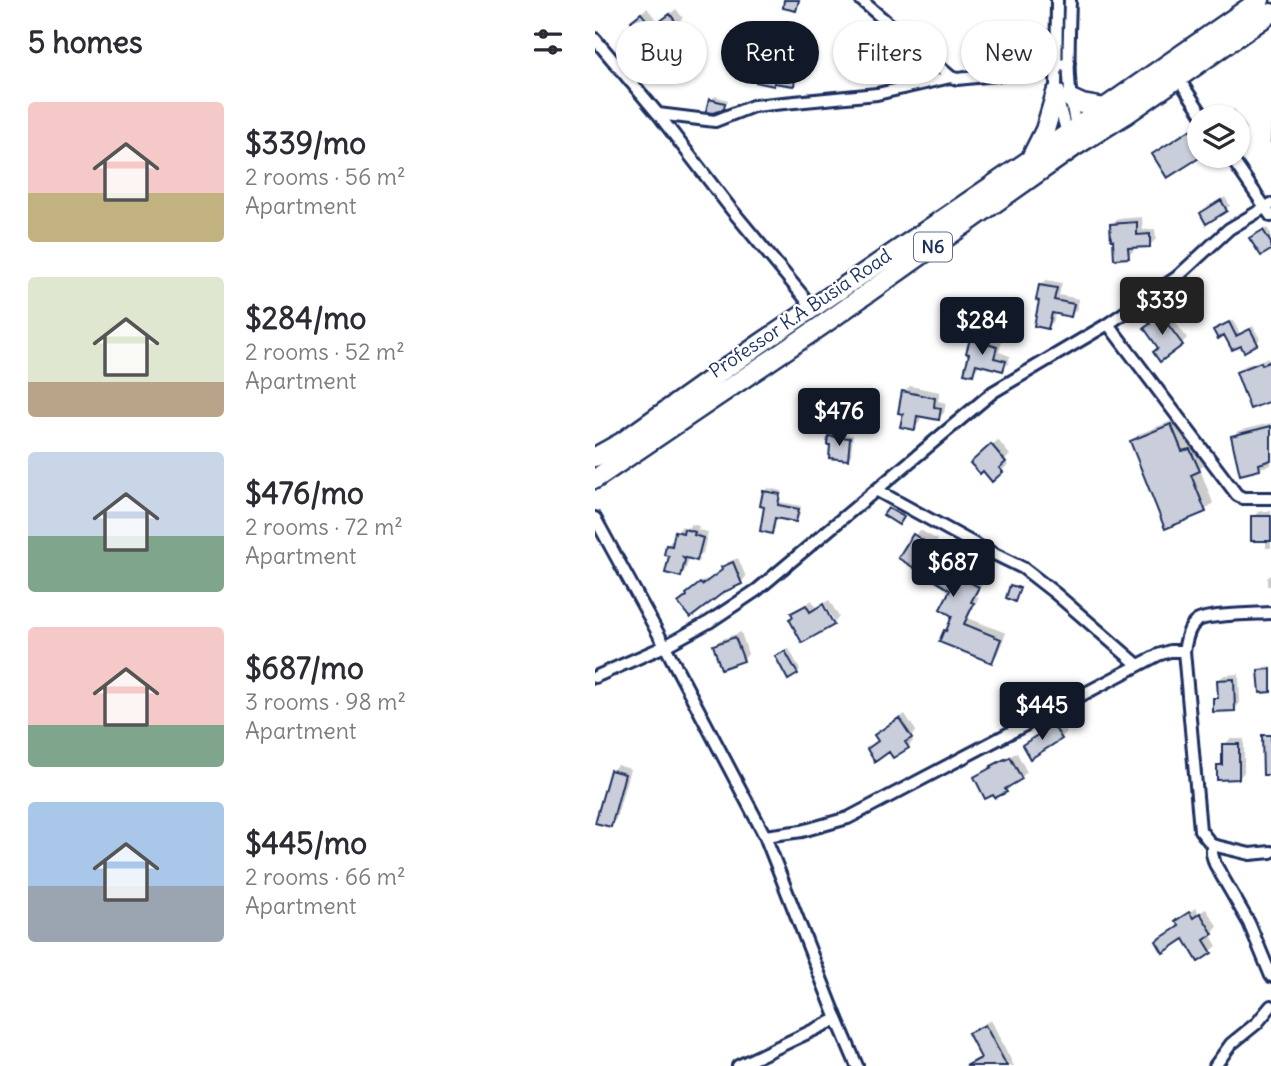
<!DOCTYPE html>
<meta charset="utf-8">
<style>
:root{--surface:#fff;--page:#f2f2f3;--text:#2b2b33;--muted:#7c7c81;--accent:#111827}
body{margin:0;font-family:Delius,sans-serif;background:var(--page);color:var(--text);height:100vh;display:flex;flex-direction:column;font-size:26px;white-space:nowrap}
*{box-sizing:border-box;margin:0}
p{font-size:23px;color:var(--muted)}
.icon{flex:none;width:38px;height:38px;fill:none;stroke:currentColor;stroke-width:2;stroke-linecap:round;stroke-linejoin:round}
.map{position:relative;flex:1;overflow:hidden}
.drawer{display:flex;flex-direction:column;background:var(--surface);width:595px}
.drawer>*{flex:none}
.top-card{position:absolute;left:21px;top:21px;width:550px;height:63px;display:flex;gap:14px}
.controls{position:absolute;left:592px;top:105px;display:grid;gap:14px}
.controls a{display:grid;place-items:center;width:63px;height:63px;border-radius:50%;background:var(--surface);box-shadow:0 2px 5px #0004;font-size:35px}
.price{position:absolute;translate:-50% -60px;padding:0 16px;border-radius:7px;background:var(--accent);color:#fff;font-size:23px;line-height:46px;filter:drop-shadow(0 2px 4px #0008)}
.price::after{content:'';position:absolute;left:50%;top:42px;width:21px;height:16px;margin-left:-10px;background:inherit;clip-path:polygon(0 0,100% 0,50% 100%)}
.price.current{background:#222;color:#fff}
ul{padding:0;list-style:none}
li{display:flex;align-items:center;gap:21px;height:175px;padding:0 28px}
li span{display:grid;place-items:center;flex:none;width:196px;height:140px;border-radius:7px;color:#555}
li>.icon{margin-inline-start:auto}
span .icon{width:84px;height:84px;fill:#fffc;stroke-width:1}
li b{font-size:30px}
h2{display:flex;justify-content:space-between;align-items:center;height:84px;padding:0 28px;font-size:30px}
.tag{padding:0 24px;border-radius:32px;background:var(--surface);box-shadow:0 2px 5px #0004;font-size:24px;line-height:63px}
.tag.current{background:var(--accent);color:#fff}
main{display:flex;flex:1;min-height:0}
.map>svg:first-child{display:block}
.shadow{fill:#0003}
.building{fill:#caceda;stroke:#1b2f5e;stroke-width:2}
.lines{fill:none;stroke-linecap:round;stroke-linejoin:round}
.street-casing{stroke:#1b2f5e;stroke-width:16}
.primary-casing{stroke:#1b2f5e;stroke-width:23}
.street{stroke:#fff;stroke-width:10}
.primary{stroke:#fff;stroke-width:18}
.labels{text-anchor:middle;stroke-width:5;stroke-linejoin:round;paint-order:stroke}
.shield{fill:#fff;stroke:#5f6d8e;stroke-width:2}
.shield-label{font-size:18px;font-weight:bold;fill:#1b2f5e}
.street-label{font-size:19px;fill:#1b2f5e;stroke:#fff}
</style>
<main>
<section class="drawer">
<h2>5 homes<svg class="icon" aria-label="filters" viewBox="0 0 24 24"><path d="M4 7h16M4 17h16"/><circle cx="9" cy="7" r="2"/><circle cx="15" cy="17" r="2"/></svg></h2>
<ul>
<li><span style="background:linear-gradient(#f6c9c9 65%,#c2b280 0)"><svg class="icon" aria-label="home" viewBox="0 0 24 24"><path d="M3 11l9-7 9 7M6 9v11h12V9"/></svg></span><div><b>$339/mo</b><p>2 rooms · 56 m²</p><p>Apartment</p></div></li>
<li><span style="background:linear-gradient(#dfe7d0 75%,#b9a48a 0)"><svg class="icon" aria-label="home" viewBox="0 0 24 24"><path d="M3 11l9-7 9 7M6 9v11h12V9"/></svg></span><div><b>$284/mo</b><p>2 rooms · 52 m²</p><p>Apartment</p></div></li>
<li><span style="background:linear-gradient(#c9d6e8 60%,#7fa58c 0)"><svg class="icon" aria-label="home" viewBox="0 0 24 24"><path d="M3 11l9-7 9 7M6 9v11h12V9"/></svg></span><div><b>$476/mo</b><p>2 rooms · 72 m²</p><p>Apartment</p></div></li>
<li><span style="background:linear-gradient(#f6c9c9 70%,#7fa58c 0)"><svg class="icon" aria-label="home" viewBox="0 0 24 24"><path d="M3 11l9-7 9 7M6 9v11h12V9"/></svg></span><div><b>$687/mo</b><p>3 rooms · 98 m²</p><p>Apartment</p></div></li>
<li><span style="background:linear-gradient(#a9c7e8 60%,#9aa5b1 0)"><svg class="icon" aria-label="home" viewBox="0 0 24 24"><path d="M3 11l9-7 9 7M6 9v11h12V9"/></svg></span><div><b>$445/mo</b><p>2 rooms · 66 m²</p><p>Apartment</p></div></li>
</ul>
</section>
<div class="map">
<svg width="676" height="1066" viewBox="0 0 676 1066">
<rect width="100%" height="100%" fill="#fff"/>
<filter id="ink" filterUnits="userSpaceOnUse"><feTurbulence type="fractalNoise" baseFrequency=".0143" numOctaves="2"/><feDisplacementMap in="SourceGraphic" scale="14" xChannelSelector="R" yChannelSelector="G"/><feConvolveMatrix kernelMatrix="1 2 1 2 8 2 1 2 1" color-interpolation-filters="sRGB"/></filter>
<g filter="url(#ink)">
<path class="shadow" d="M52,8L64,23L81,9L88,18L71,32L80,43L74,49L43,15Z
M187,41L207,44L202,80L199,84L181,81L178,84L164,71L167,67L178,69L184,45Z
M120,96L133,100L132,104L128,108L116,100Z
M639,109L652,128L642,135V117H628Z
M676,119V143H674Z
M601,125L604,129V156L573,176L559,154L565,148Z
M630,197L635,206L612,221L607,213Z
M547,217L548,230L560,229L561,239L555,245L539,246V250L533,256L516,225L522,219Z
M672,228L676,234V248L666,254L660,235Z
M451,280L467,283L464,295L484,299L482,309L476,315L460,312L459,321L453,327L445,285Z
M569,306L592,338L586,344L565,347L557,323L553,319Z
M638,320L645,334L658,326L665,339L662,342L647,343L630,333L620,331Z
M382,334L407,341L404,352L415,356L413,364L408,369L384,363L383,367L377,373L376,340Z
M672,358L673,360L676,359V399L656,407L643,372L649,366Z
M315,386L345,392L343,401L351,403L349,413L343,418L326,415L325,422L319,428L309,392Z
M584,418L595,444L603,442L612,461L605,469L618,503L610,510L571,527L537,441L544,434Z
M676,423V465L646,473L638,436L643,431Z
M239,433L258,435L256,455L252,459L235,436Z
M403,440L415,455L409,461L413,465L397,479L383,457Z
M173,488L187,491L185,502L206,506L204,517L201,520L182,517L180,528L177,532L169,492Z
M298,505L311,513L307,519L291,514Z
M664,511H676V548H671V539L658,517Z
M96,524L104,526L103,530L113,532L108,553L102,559L94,557L91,569L86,575L73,545L87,526L93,528Z
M325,530L343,540L341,544L372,563L375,560L383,563L378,577L388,581L381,596L384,597L373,618L411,633L402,655L397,661L350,631L355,626L360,615L357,590L320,535Z
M143,558L151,577L146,582L98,589L111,579L113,581L129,569L128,567L133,562Z
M676,575V586H672V578Z
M217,600L221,608L226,605L237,624L199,616L198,613L204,608Z
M234,600L244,617L240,622L229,603Z
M146,632L153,654L148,660L120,645L125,640Z
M194,648L205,670L202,673L182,656Z
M676,666V690L667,691L665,670L669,667Z
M644,674L645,703L640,709L619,699L624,694L623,681L629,675Z
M310,714L321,731L316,737L318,741L313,747L295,750L281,735L287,729Z
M465,721L472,732L466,738L429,746L435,740Z
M635,739H649V772L644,778L623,766L629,760V745Z
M422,753L432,772L411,791L381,778L404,760Z
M22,765L35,769L21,819L16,825V771Z
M600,908L604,913L611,909L623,927L615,934L622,946L616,951L590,937L563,942L569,936L585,925L583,921Z
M396,1020L419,1066H370L387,1056L376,1034L381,1028Z"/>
<path class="building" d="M189,0H204L201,11L188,8Z
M46,13L57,27L75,14L83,25L66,38L75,50L65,58L36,21Z
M182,44L204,47L199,86L179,83V86L160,82L162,70L176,72Z
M114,99L130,103L129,109L119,113L111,112Z
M595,130L604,144V158L572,178L557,154Z
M626,200L632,211L611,224L605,213Z
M542,222V235L555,234V247L533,248L534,258L519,259L518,240H516L515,224Z
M668,230L676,243V250L666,256L654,238Z
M444,285L462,288L459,300L479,304L476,317L457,313L453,329L439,326L444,301L441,300Z
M563,311L588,345L565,362L558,352L563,348L549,328L555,324L551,319Z
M634,322L641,336L655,329L663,344L649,352L646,346L637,350L629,335L623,339L618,330Z
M375,339L402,347L399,358L411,361L408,371L381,364L378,375L369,373L374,354L371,353Z
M676,361V401L655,409L641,372L666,362L667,365Z
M307,391L340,398L339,407L346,408L344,420L322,416L320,430L305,427L308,414L303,413Z
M576,424L587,451L595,449L605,471L596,475L611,512L570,529L535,441Z
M676,426V460L664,464L665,470L645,475L636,436Z
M233,436L255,438L253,460L234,458L235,445H232Z
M396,444L411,462L404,468L408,472L397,482L388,471L385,474L375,463Z
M168,491L185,494L183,505L204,509L201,522L180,518L177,534L165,531L169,507L165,506Z
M293,508L309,517L304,525L288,515Z
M656,516H676V541H656Z
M89,529L100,532L99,535L108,538L102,561L88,557L90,560L86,577L70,573L74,556L69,555L71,545L77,546L80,531L88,533Z
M318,534L338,547L336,550L366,568L368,564L378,568L374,582L384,587L376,602L379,603L369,624L406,639L397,663L344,642L349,630L351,631L357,616L345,609L355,590L303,558Z
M138,562L147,584L129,592L95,618L83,603L92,596L91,594L105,583L107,585L127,570L126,567Z
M415,585L425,588L420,602L411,598Z
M228,604L239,625L207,643L194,619L198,617L196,613L211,605L215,612Z
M140,637L149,661L126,669L118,645Z
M190,651L203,674L193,680L180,656Z
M676,669V692L665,693L663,670Z
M639,679L640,711L618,712V698H623L622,680Z
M304,718L317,738L310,742L314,748L298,758L294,752L280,762L272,749L283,741L279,735Z
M458,725L467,739L435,759L427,745Z
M667,735H676V775H668Z
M627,744H644V779L622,780V765H627Z
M415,757L427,779L410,789L412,792L400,798L398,795L390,799L379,777L397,767L396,766L410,759L411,760Z
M15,770L30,774L16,827L0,823Z
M594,912L598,918L605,913L618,934L609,940L617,953L603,962L589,939L568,953L561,941L584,926L580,921Z
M390,1025L412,1066H371L386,1058L373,1033Z"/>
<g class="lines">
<defs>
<path id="street" d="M266,0L356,77L362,79L440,71L474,63
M462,0L461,93L472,134L474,139
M475,0C474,43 470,88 482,129
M0,39L63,114L136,209L218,308
M583,78L609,117
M63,114L120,121L158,106L282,94L356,77
M635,156L676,216
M513,324L642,495L648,498H676
M281,490L387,548L428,568L460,593L543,665
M0,518L70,646L114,622L162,590L398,392L513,324L581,278L634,229L676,204
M589,651L605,830L617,845L655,854L676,852
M0,677L70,646L170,836L207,831L253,818L563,655L575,651H589C591,641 593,627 602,621C612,614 662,614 676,613
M170,836L242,1019L262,1066
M617,845V854L620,864L654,923L676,976
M143,1066L242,1019
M620,1066L636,1044L662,1023L676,1006"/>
<path id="primary" d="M476,99L487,104L510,108
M436,158L450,130L461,93
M0,457L27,442L165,344L436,159L665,0
M0,479L226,326L479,147L530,115L676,13"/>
</defs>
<use href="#street" class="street-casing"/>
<use href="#primary" class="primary-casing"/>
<use href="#street" class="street"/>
<use href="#primary" class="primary"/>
</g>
</g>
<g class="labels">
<rect class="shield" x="319" y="232.5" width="38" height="29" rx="5"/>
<g class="shield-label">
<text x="338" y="253">N6</text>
</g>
<g class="street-label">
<text transform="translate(205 313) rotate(-34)" y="7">Professor K.A Busia Road</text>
</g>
</g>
</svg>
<div class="controls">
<a><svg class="icon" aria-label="layers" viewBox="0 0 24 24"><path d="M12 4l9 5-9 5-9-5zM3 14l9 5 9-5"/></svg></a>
</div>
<b class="price current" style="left:567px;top:337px">$339</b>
<b class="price" style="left:387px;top:357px">$284</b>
<b class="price" style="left:244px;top:448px">$476</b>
<b class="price" style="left:358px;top:599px">$687</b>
<b class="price" style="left:447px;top:742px">$445</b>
<div class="top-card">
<a class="tag">Buy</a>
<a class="tag current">Rent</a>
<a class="tag">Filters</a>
<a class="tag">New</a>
</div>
</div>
</main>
